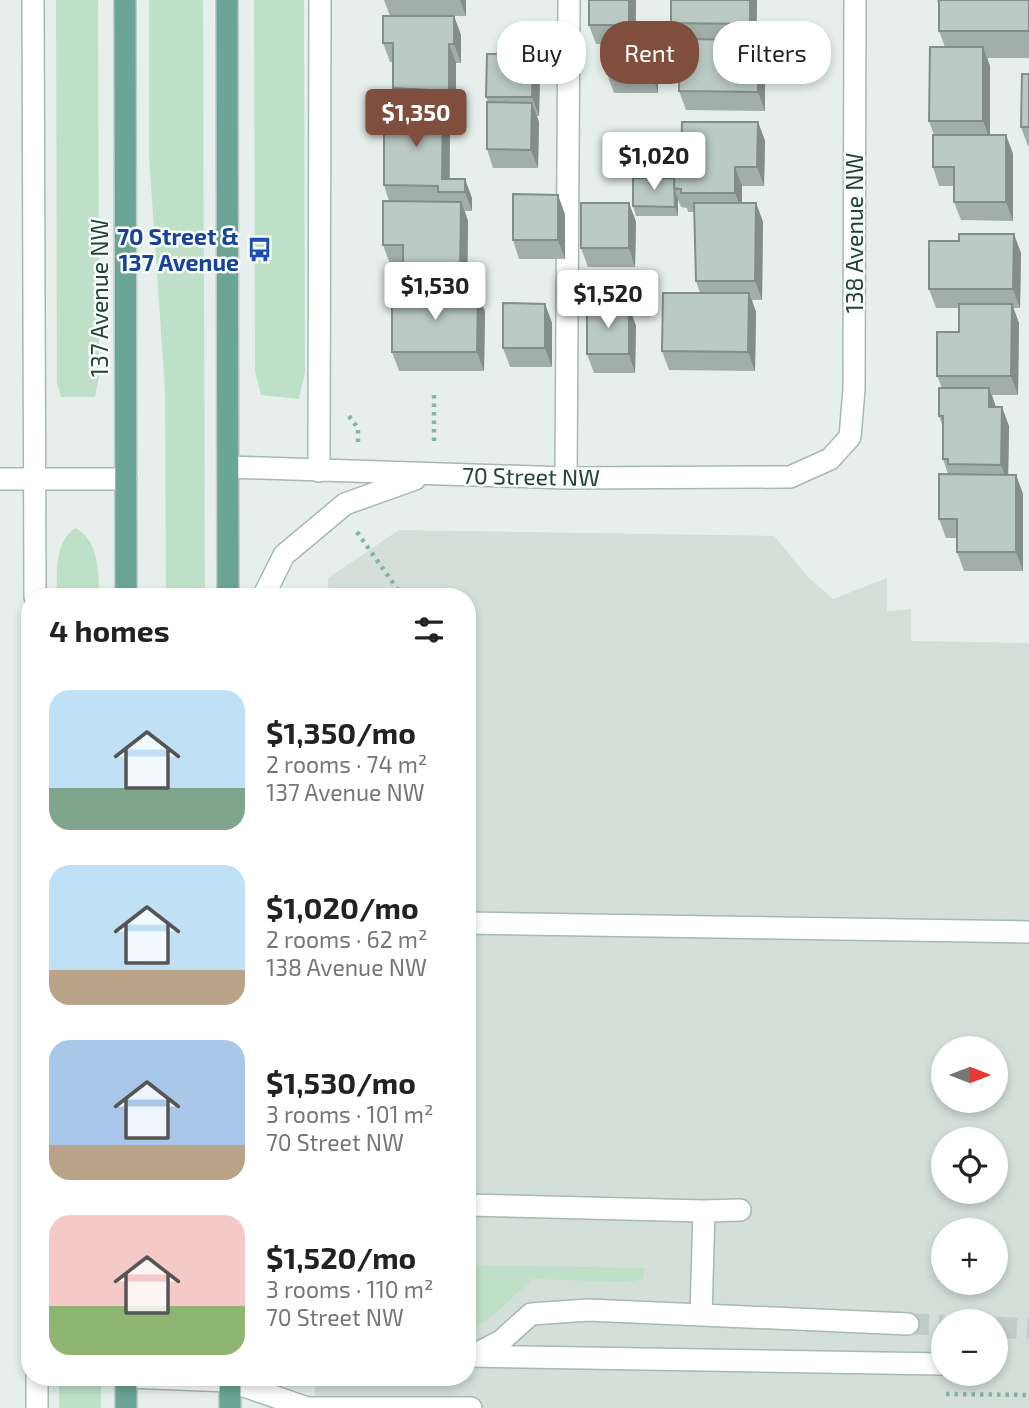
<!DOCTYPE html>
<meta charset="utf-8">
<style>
:root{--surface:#fff;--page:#f6f6f6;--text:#222;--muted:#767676;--accent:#804e3d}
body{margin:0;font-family:"Exo 2",sans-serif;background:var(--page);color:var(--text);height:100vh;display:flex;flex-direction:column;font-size:26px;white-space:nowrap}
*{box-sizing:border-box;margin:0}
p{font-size:23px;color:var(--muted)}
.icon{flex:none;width:38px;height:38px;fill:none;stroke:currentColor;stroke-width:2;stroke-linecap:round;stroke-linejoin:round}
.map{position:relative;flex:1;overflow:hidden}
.panel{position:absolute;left:21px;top:588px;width:455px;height:798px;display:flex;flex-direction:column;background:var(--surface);border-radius:28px;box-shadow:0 4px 10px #0003}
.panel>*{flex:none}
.banner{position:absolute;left:497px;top:21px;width:427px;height:63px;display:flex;gap:14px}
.needle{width:46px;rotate:90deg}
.buttons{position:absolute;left:931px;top:1036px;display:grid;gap:14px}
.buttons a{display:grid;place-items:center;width:77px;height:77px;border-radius:50%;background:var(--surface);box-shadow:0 4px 10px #0003;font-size:35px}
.price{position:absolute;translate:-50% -60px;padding:0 16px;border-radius:7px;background:#fff;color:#222;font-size:23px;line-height:46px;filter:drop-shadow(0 2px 4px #0008)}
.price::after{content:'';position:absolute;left:50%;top:42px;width:21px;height:16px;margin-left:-10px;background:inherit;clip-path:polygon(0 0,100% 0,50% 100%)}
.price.selected{background:var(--accent);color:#fff}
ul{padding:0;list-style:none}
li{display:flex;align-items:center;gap:21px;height:175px;padding:0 28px}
li span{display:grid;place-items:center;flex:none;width:196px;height:140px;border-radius:21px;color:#555}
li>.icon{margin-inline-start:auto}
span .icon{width:84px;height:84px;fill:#fffc;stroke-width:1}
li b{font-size:30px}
h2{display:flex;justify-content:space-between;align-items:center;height:84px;padding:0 28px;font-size:30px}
.pill{padding:0 24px;border-radius:28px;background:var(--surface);box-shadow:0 4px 10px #0003;font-size:24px;line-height:63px}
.pill.selected{background:var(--accent);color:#fff}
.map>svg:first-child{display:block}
.built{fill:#d4dfda;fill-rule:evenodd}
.green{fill:#bfe0c8}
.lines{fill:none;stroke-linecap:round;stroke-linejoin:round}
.minor-tunnel{stroke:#bfccc8;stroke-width:21;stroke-dasharray:21 10;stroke-linecap:butt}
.minor-casing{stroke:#a8b8b2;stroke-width:24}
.major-casing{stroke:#c2cac8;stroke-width:24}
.path{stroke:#86b3a5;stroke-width:4.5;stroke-dasharray:3.5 5;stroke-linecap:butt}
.minor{stroke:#fff;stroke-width:21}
.major{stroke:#6aa596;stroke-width:21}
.wall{fill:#a1aea9}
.shaded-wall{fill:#838d89}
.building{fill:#bbcac4;stroke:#838d89;stroke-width:2}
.labels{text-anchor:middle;stroke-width:5;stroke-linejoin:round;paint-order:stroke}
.street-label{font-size:23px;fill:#24423a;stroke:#f7fbf9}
.transit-label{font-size:23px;font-weight:bold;fill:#164399;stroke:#f7fbf9;text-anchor:end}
</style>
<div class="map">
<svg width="1029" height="1408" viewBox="0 0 1029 1408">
<rect width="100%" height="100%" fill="#e6efeb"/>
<path class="built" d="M399,530L774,536L808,577L833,599L887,578V611L911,609V641L1029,643V1408H315V1377H467V597H328V578ZM943,1048H996V1101H943ZM943,1139H996V1192H943ZM943,1230H996V1283H943ZM943,1321H996V1374H943Z"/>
<path class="green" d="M56,0H98L99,376L95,397H61L57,383Z
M149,0H203L205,597H166L165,390L149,156Z
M254,0H304L305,372L299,399L261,395L255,372Z
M75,528C99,539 99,574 99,597H57C57,573 54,543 75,528Z
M467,1265L645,1268L643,1279L629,1282L533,1279L488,1320L467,1328Z
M59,1377H101V1408H59Z"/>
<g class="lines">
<path class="minor-tunnel" d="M908,1324L943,1325
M996,1327L1029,1329"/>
<defs>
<path id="minor" d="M33,0L35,597
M229,467L566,478L790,477L830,459L850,437L854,389L855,0
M319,471L320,0
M566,478L569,0
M0,479H126
M263,597L284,555L345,504L415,479
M467,923L1029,932
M467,1205L704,1211L701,1315
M704,1211L740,1210
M476,1354L501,1341L531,1314L588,1310L908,1324
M470,1356L940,1364
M127,1377L230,1381L307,1408H471
M37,1408V1377"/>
<path id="major" d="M125,0L126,597
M227,0L228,597
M230,1377V1408
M126,1408V1377"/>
</defs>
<use href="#minor" class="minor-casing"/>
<use href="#major" class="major-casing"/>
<path class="path" d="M434,395V445
M349,416L358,428V443
M357,532L403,597
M946,1394L1029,1395"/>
<use href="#minor" class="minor"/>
<use href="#major" class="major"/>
</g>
<path class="wall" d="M384,0H466V16H454L461,35V63H456V110L444,109L450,127V179L472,198V211H465L468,221L467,293H478L485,312L484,371H399L392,352L408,293L403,277V264H390L383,245L389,201L384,185L416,107H400L393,88V62H390L383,43L390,16Z
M589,0H636V34H652L658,53V93H614L607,74V44H596L589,25Z
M757,0V40H758L765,59V111L686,110L679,91L680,42H678L671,23Z
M937,0H1029V58H987L990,66V135H1006L1013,154V221L961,220L954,202V186H939L933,167L934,135L929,121L945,47L939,31V6Z
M540,73L539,116H537L539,122L538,168H493L487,149L488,102L486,97Z
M1029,74V146H1028L1021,127Z
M758,122L765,141L764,186H742V203H756L763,222L762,300H752L756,312L755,371L669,370L662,351L700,293L696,281L694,212H688L687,208L681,207L678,200V216H636L633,206Z
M629,203L636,222L635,267H588L581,248Z
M565,214V259H519L513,240Z
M1021,253L1020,308H1013L1019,323L1018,395H992L996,407L1009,426L1008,475H1016L1023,494V571H964L957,552V538H946L939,519L948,474L943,459V427L939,416L942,388L937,376L959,332V308H936L929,289Z
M545,304L552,323V367H510L503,348Z
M629,307L636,326L635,373H594L587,354Z"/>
<path class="shaded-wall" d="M460,0H466V16Z
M629,0H636V1L635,44L629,25Z
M750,0H757L756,43L750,24Z
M454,16L461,35V63L454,44Z
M652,34L658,53V93L652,74Z
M758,40L765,59V111L758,92Z
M449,44L456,63V110L449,91Z
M983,47L990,66V140L983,121Z
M533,54L540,73L539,116L532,97Z
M532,103L539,122L538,168L531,150Z
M443,108L450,127L449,192L442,179Z
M758,122L765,141L764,186L757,167Z
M1006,135L1013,154V221L1006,202Z
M735,167L742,186V212L735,193Z
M465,179L472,198V211L465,192Z
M675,191L678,200V216L675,207Z
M558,195L565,214V259L558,240Z
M461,202L468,221L467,297L460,278Z
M629,203L636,222L635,267L629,248Z
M756,203L763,222L762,300L755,281Z
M1014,234L1021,253L1020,308L1013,289Z
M478,293L485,312L484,371L477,352Z
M749,293L756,312L755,371L748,352Z
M545,304L552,323V367L545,348Z
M1012,304L1019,323L1018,395L1011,376Z
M629,307L636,326L635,373L629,354Z
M989,388L996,407H989Z
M1002,407L1009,426L1008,484L1001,465Z
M1016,475L1023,494V571L1016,552Z"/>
<path class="building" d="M589,0H629V25H589Z
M671,0H750V24L671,23Z
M939,0H1029V31H939Z
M383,16H454V44H449V91L393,88V43H383Z
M607,33L652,34V74H607Z
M680,39L758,40V92L679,91Z
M930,47H983V121H929Z
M487,54H533L532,97H486Z
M1022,74H1029V127H1021Z
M487,102L532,103L531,150L487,149Z
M384,107L443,108L442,179H465V192H438V186L384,185Z
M682,122H758L757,167H735V193H681V189L674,188V174H681Z
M933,135H1006V202H954V167H933Z
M633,178H674L675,207L633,206Z
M513,194L558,195V240H513Z
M383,201L461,202L460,278L403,277V245H383Z
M581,203H629V248H581Z
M694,203H756L755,281H696Z
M959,234H1014L1013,289H929V241H959Z
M392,293H478L477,352H392Z
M663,293H749L748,352L662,351Z
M503,303L545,304V348H503Z
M959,304H1012L1011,376H937V332H959Z
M587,307H629V354H587Z
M939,388H989V407H1002L1001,465L948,464V459H943V416H939Z
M939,474L1016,475V552H957V519H939Z"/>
<defs>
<symbol id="bus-bare" viewBox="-9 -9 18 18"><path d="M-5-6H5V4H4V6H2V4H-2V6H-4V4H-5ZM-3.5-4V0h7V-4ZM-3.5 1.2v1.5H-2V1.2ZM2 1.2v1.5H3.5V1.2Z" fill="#1a4fb4" stroke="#f7fbf9" stroke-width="2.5" paint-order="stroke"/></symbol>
</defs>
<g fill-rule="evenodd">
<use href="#bus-bare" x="242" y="232" width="35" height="35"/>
</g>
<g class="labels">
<g class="street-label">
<text transform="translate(855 233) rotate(-90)" y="8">138 Avenue NW</text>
<text transform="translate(100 298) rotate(-90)" y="8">137 Avenue NW</text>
<text transform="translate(531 477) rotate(1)" y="8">70 Street NW</text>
</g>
<g class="transit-label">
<text x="239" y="245">70 Street &amp;<tspan x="239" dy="26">137 Avenue</tspan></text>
</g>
</g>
</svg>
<div class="buttons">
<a><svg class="needle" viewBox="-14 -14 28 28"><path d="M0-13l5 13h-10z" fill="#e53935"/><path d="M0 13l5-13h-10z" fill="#767676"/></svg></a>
<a><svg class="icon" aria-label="locate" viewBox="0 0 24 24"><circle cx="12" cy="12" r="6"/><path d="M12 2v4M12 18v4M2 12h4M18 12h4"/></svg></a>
<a>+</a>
<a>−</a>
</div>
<b class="price selected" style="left:416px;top:149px">$1,350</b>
<b class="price" style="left:654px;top:192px">$1,020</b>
<b class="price" style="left:435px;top:322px">$1,530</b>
<b class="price" style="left:608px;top:330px">$1,520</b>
<div class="banner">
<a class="pill">Buy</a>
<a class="pill selected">Rent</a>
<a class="pill">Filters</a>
</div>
<section class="panel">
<h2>4 homes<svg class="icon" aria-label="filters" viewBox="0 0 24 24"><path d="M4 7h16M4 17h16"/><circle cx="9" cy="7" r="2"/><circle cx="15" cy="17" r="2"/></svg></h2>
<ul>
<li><span style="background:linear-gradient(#bfe0f5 70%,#7fa58c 0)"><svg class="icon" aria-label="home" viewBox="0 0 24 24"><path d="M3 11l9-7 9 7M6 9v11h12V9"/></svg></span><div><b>$1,350/mo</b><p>2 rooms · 74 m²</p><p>137 Avenue NW</p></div></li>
<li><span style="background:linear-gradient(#bfe0f5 75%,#b9a48a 0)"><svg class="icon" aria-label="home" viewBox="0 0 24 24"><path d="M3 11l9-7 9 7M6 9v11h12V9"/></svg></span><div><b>$1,020/mo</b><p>2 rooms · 62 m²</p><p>138 Avenue NW</p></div></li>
<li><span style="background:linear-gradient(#a9c7e8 75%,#b9a48a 0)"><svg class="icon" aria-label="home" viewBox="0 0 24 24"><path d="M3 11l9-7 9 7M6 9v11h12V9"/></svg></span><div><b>$1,530/mo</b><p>3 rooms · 101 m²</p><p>70 Street NW</p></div></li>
<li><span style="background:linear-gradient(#f6c9c9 65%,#8fb573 0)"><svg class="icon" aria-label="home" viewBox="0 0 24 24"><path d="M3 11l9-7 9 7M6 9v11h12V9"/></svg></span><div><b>$1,520/mo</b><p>3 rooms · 110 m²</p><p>70 Street NW</p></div></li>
</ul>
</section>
</div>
